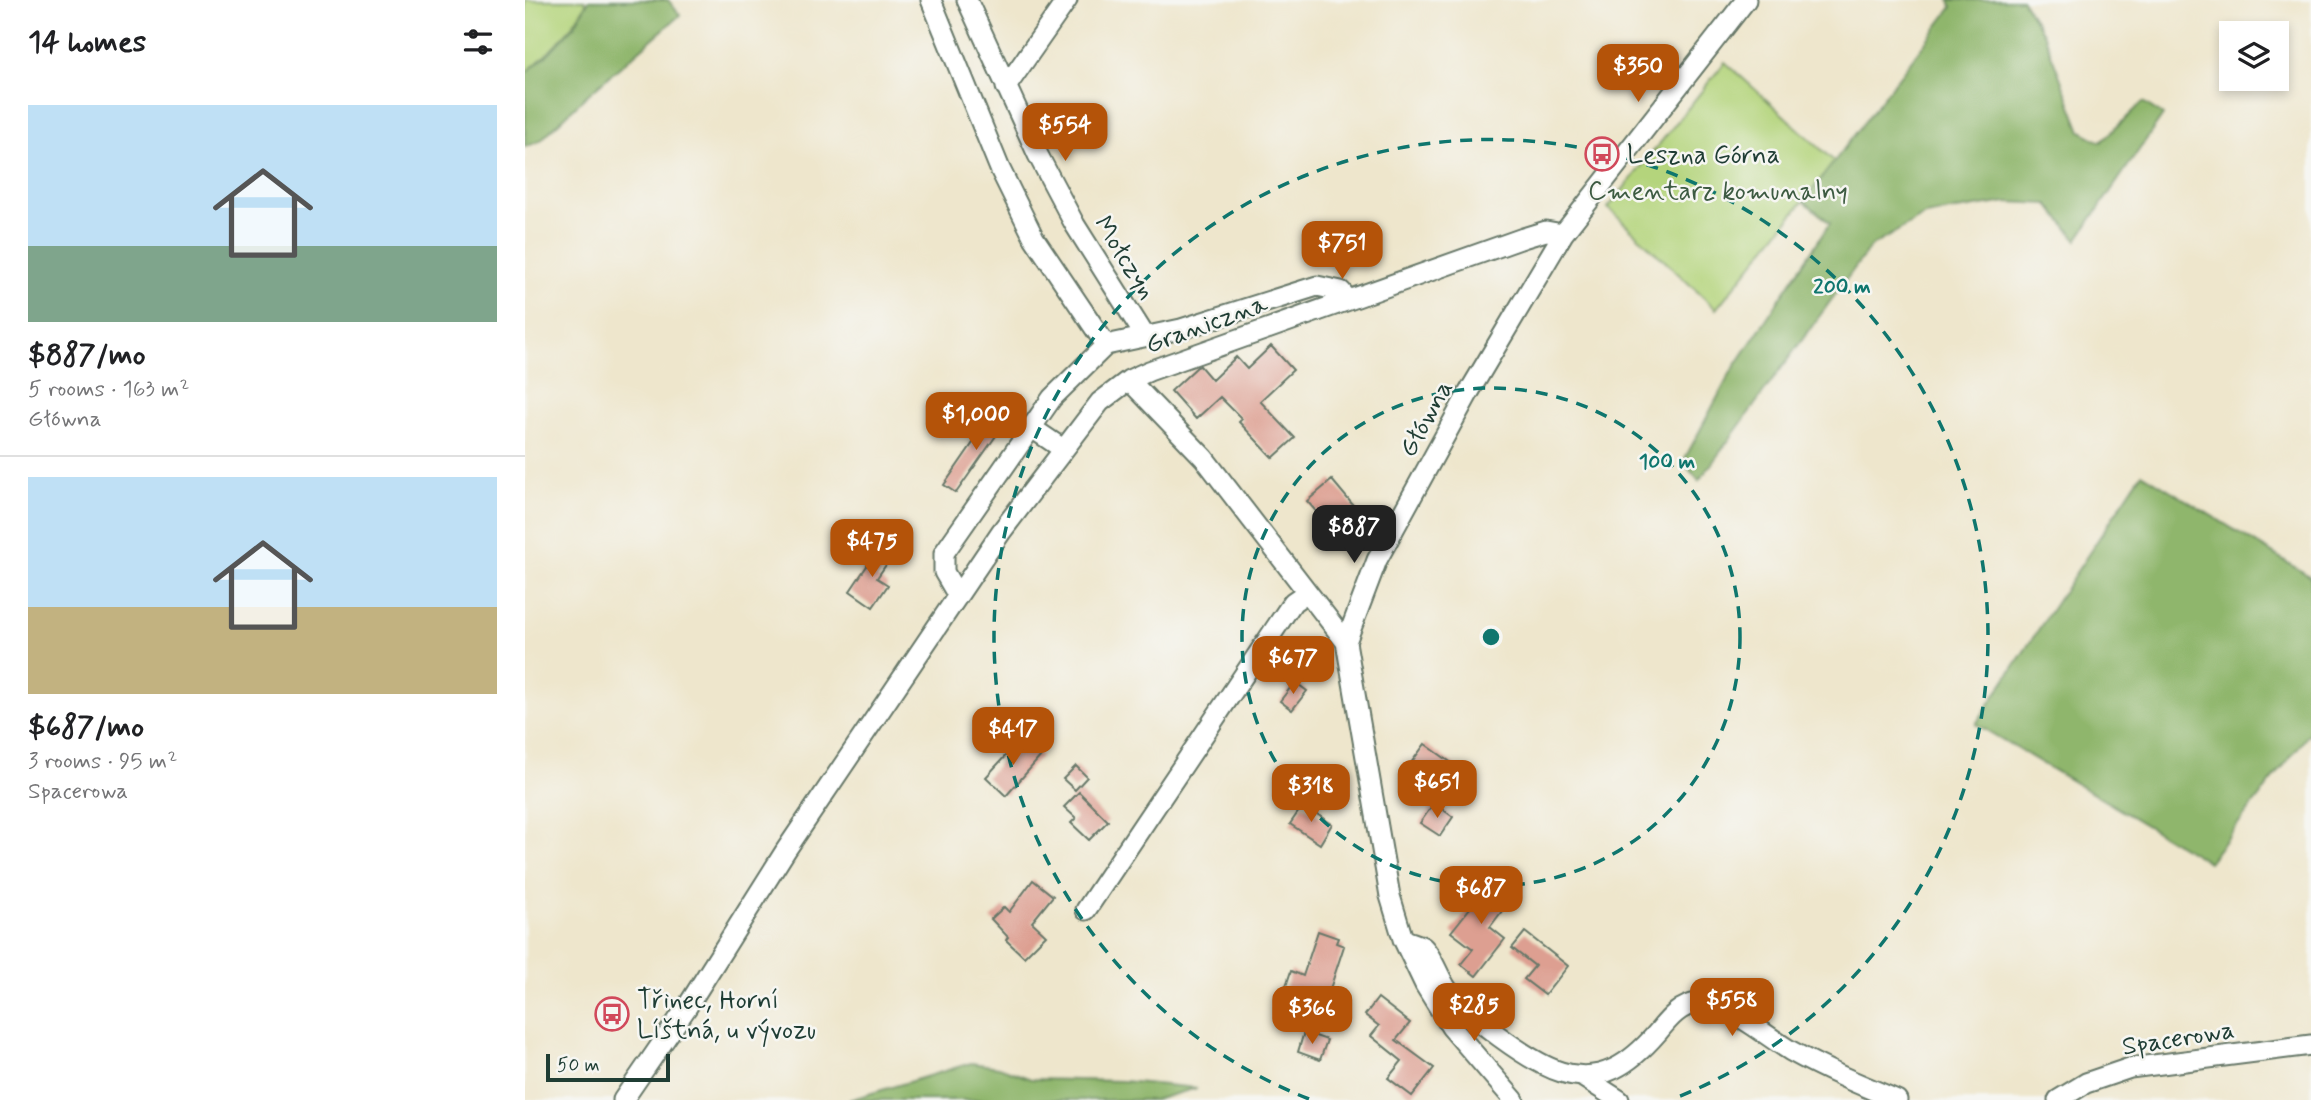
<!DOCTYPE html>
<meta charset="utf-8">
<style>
:root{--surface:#fff;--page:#f2f2f2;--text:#202124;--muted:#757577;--line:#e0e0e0;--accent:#b45309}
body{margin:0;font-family:Mynerve,sans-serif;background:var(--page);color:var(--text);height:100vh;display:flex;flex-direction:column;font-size:26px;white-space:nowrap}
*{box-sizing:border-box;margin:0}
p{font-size:23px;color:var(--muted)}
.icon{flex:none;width:38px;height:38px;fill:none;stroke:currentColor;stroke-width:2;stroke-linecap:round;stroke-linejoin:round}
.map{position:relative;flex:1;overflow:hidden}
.drawer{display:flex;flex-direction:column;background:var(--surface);width:525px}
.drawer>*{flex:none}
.controls{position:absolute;left:1694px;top:21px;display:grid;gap:14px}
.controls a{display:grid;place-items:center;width:70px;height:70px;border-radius:0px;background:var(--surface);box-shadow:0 4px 10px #0003;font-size:35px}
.scale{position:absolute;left:21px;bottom:18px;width:124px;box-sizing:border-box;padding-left:7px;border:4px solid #1f3d34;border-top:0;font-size:19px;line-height:24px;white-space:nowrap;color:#1f3d34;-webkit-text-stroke:5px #f6f6f2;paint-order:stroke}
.price{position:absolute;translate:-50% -60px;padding:0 16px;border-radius:14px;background:var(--accent);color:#fff;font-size:23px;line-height:46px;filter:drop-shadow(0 2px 4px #0008)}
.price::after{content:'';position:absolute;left:50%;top:42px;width:21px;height:16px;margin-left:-10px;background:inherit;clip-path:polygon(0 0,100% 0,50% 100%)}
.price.on{background:#222;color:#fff}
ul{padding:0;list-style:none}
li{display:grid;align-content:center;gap:14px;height:371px;padding:0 28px}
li+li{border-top:2px solid var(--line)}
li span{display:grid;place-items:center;height:217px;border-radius:0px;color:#555}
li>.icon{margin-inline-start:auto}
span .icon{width:126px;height:126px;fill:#fffc;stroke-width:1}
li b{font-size:30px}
h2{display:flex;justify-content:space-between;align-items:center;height:84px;padding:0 28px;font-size:30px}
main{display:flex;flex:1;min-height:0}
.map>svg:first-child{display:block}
.green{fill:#b4d47c;stroke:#6a8858;stroke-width:2}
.forest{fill:#8fb66c;stroke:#577a50;stroke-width:2}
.building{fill:#dd9f91}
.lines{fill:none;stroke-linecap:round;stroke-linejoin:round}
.minor-casing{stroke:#677869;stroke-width:23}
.minor{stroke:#fff;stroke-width:19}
.ring{fill:none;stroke:#0f766e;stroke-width:3.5;stroke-dasharray:12 9}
.labels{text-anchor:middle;stroke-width:5;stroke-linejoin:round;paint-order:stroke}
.poi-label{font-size:26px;fill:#1f3d34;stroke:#f6f6f2;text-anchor:start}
.park-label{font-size:26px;fill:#3d5b42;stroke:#f6f6f2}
.street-label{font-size:26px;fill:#1f3d34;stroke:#f6f6f2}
.centre{fill:#0f766e;stroke:#f6f6f2;stroke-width:3.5}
.ring-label{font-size:21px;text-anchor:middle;font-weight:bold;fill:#0f766e;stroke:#f6f6f2;stroke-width:5;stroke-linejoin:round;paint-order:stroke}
</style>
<main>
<section class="drawer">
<h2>14 homes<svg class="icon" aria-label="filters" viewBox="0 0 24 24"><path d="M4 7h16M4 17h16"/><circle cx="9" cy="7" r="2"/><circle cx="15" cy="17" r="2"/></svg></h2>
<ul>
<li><span style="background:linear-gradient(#bfe0f5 65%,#7fa58c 0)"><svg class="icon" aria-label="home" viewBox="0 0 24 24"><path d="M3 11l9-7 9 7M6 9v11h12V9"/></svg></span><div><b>$887/mo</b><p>5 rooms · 163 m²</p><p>Główna</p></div></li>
<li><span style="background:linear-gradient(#bfe0f5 60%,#c2b280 0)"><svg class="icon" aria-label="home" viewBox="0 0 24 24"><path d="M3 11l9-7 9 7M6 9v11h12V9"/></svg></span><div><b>$687/mo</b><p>3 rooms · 95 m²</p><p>Spacerowa</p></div></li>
</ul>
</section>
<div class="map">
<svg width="1786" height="1100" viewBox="0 0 1786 1100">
<rect width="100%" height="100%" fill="#f6f6f2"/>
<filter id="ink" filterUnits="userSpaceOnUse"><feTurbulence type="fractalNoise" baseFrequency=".0143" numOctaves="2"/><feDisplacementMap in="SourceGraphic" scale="14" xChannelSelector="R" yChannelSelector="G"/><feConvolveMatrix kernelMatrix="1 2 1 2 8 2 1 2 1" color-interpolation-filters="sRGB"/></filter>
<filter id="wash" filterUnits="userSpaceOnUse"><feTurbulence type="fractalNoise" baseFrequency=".00686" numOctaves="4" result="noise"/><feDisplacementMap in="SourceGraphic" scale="28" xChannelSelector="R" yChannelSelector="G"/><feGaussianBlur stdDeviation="1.57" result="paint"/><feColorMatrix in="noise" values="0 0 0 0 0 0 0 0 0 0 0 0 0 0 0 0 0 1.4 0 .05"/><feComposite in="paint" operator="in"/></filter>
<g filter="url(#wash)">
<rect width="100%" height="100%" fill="#eee6cc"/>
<path class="green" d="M0,0H60L61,4C46,32 25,53 0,73Z
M1200,62L1310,162L1191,309L1083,208Z"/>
<path class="forest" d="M64,0H143L155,15L60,97L15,141L0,147V73L21,56L50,25Z
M1425,0H1497L1518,33L1556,131L1576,142L1618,102L1638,115L1552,240L1523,204L1482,202L1400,215L1345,247L1174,481L1158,462L1205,374L1305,223L1279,201L1427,7Z
M1617,473L1786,577V731L1683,862L1451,724Z
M446,1063L474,1067L506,1079L598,1081L672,1088L629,1100H324Z"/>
<g id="blocks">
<path class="building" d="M746,346L768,370L735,401L770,438L748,458L714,422L717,419L695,397L671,419L646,391L672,367L675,366L687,380L711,357L722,369Z
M470,411L482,420L431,493L419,485Z
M807,480L833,511L828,515L848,538L831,552L812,529L809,532L782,501Z
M354,548L367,556L352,578L363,585L348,607L325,591Z
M770,682L782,691L767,710L755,701Z
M496,739L516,756L481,796L461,777Z
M900,744L931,766L915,790L883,767Z
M551,766L562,777L550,790L538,779Z
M554,792L583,821L564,840L546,823L551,818L539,807Z
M909,803L928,817L915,836L895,823Z
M778,805L807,824L795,844L765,824Z
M508,880L528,896L507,922L521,935L499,957L481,940L483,937L466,919L479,907L484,912Z
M952,882L960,889L965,883L986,899L965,927L980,939L951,976L936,964L948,949L926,932L949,903L941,896Z
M793,931L813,938L811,943L819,946L803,995L815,999L810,1016L787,1009L788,1005L758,995L766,971L778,976Z
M1000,932L1043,966L1020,995L999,979L1010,966L987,948Z
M853,998L885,1023L871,1040L909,1068L887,1096L863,1078L877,1061L846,1036L854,1026L840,1015Z
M779,1032L802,1040L795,1060L773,1052Z"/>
</g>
</g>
<g filter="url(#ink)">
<use href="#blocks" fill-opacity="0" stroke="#677869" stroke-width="2"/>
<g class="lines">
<defs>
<path id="minor" d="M406,0L475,169L509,238L581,345
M442,0L513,155L550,225L620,336
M481,87L542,0
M604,380L679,458L821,642
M507,428L538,449
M433,596L419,572V553L527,398L581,345L656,329L792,286L816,291L823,300
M561,910L768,602L781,593
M878,939C884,942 893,944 898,947C907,955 914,978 922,989C941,1015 1004,1062 1036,1072C1076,1085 1106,1063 1132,1033C1143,1020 1154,1005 1173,1003C1200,1000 1242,1037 1266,1051C1300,1070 1336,1085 1372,1100
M1058,1077L1094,1100
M98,1100L162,1007L261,850L476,532L575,402L604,380L624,371L998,238L1021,231L1038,234
M989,1100L926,1027L900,985L878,939L865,896L821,642L852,560L944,392L1038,234L1221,0
M1533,1100L1561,1083L1605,1068L1786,1045"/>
</defs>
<use href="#minor" class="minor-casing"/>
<use href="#minor" class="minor"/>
</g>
</g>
<g class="ring">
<circle cx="966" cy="637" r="249"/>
<path d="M784 1099A497 497 0 1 1 1148 1099"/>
</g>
<defs>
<symbol id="bus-ring" viewBox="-11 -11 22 22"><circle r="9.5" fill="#f6f6f2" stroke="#d1495b" stroke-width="1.5"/><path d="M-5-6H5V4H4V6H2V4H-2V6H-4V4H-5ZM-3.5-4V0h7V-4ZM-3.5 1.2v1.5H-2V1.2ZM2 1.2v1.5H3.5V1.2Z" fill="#d1495b"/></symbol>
</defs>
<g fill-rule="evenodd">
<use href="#bus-ring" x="1058" y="135" width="38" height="38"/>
<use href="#bus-ring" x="68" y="995" width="38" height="38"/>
</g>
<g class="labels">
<g class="poi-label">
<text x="1102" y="163">Leszna Górna</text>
<text x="112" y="1008">Třinec, Horní<tspan x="112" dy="30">Líštná, u vývozu</tspan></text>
</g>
<g class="park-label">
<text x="1193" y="199">Cmentarz komunalny</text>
</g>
<g class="street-label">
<text transform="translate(601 257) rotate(58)" y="9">Mołczyn</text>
<text transform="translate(681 323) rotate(-20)" y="9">Graniczna</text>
<text transform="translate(900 418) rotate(-61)" y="9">Główna</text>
<text transform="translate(1653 1037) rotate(-9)" y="9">Spacerowa</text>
</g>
</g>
<circle cx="966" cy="637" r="10" class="centre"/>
<g class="ring-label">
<text x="1317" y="293">200 m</text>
<text x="1142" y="468">100 m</text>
</g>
</svg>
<div class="controls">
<a><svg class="icon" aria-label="layers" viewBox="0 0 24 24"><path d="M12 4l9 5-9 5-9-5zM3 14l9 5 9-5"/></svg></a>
</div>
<div class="scale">50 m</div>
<b class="price" style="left:1113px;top:104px">$350</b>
<b class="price" style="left:540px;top:163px">$554</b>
<b class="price" style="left:817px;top:281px">$751</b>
<b class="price" style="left:451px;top:452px">$1,000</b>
<b class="price on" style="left:829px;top:565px">$887</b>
<b class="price" style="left:347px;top:579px">$475</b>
<b class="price" style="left:768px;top:696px">$677</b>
<b class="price" style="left:488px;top:767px">$417</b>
<b class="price" style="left:912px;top:820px">$651</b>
<b class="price" style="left:786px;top:824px">$318</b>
<b class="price" style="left:956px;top:926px">$687</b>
<b class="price" style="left:1207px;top:1038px">$558</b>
<b class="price" style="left:949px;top:1043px">$285</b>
<b class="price" style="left:787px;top:1046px">$366</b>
</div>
</main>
